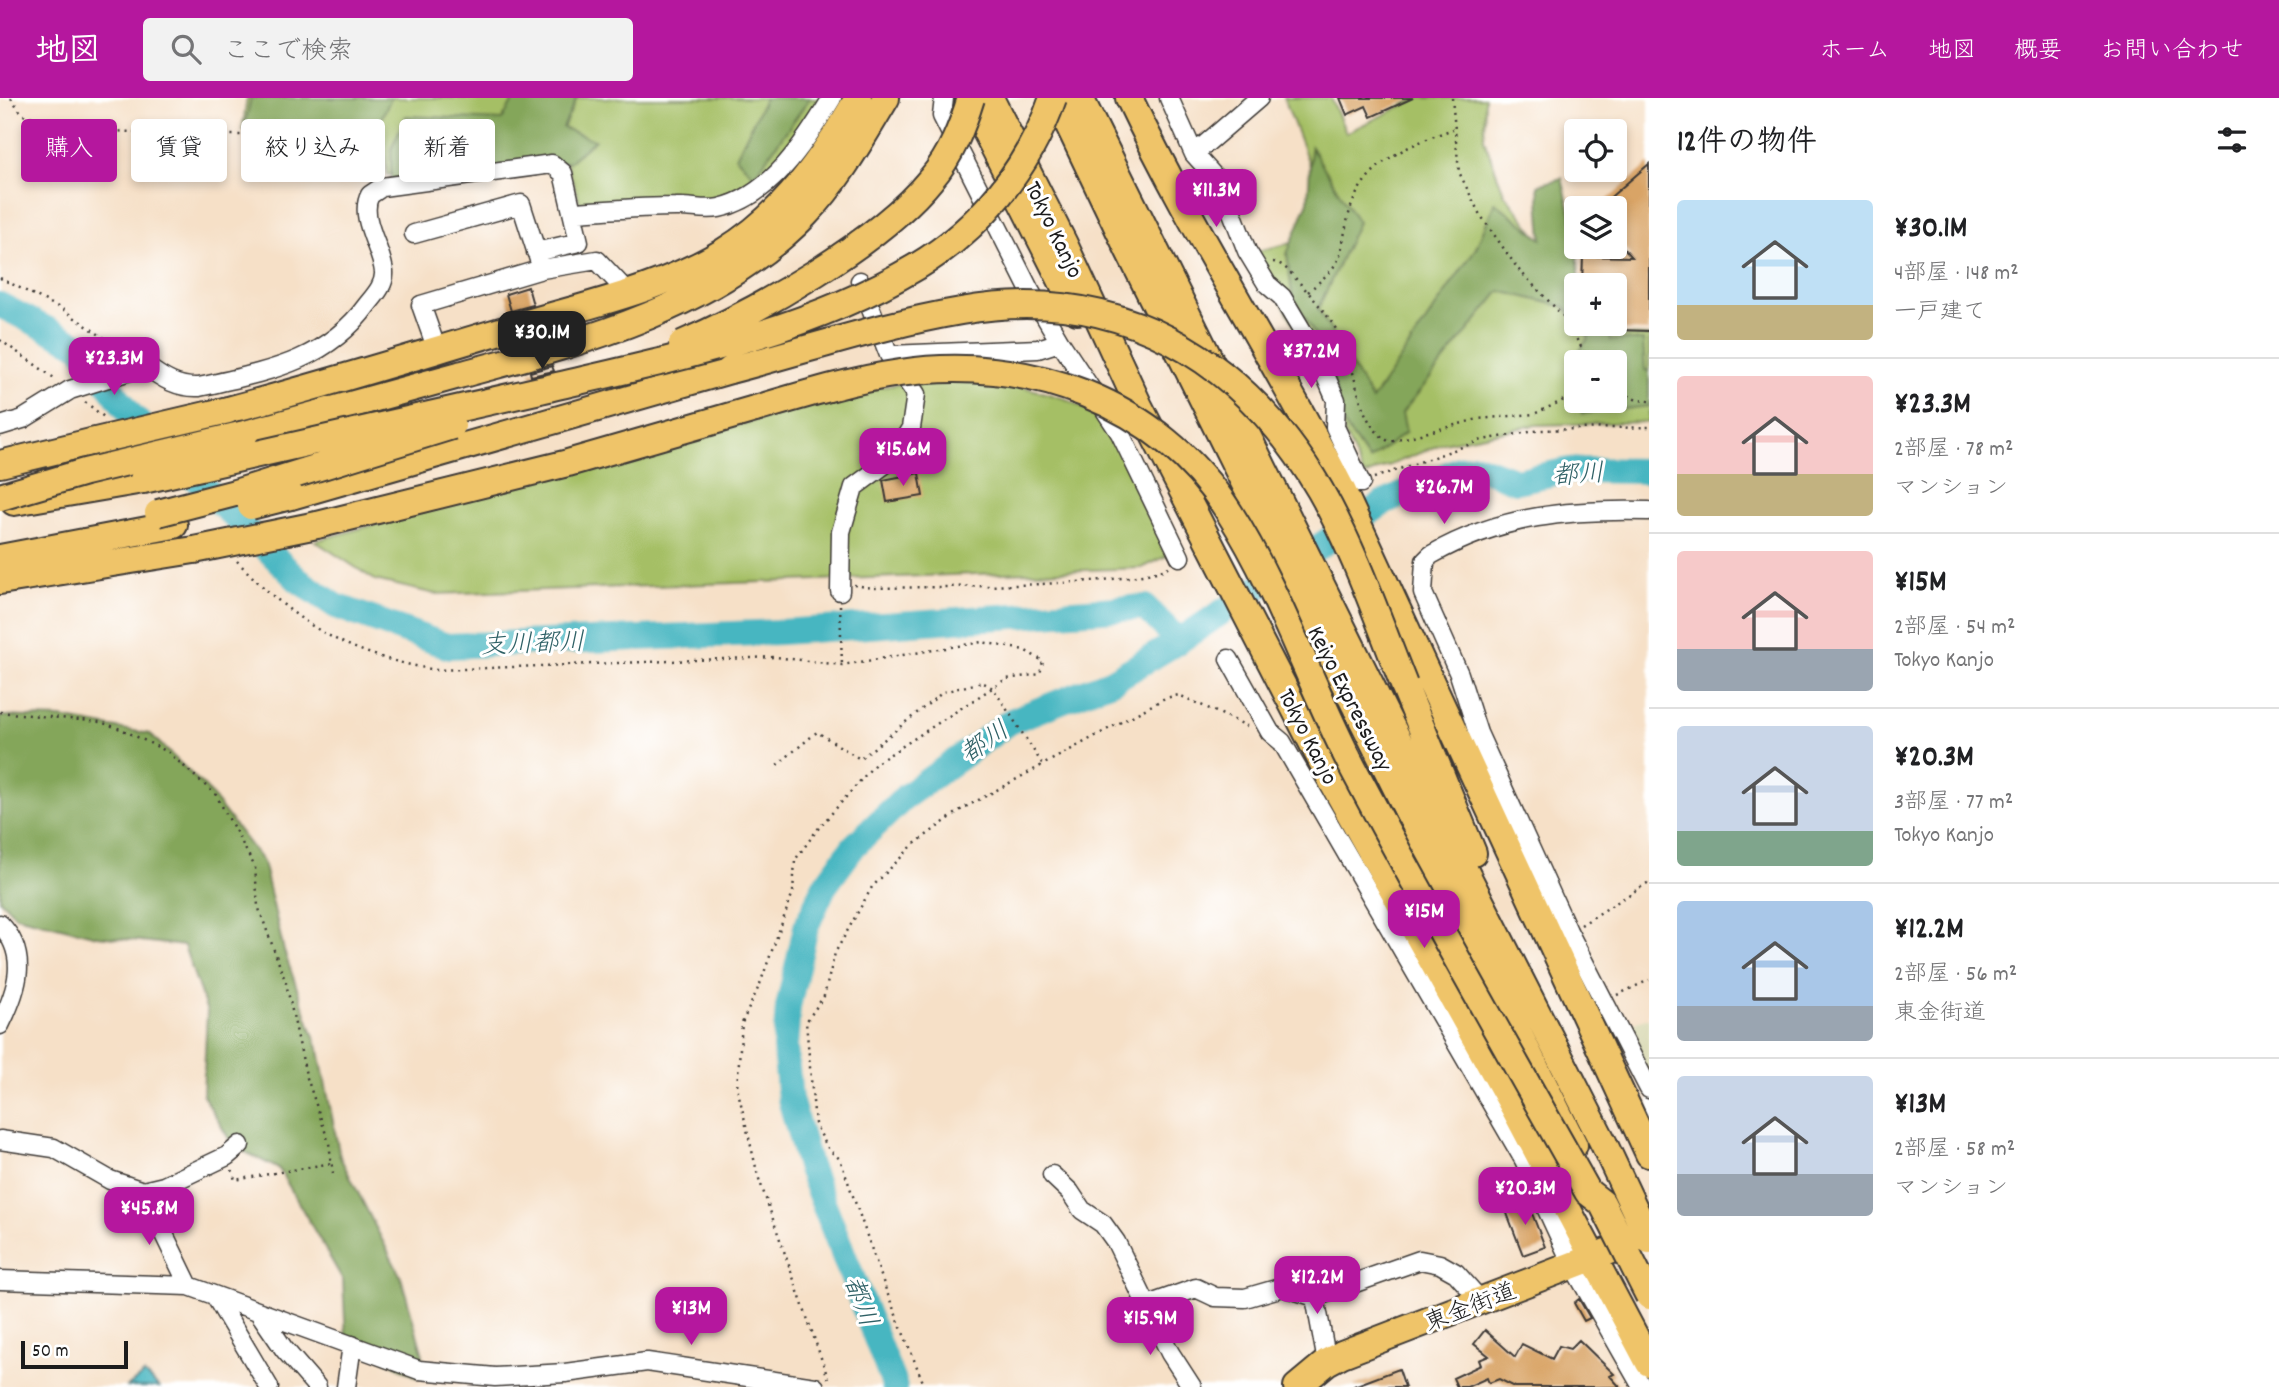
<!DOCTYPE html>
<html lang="ja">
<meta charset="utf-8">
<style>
:root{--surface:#fff;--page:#f2f2f2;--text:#202124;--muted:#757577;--line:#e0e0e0;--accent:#b5179e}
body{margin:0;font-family:Dekko,"Klee One",sans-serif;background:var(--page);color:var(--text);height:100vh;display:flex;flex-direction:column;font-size:26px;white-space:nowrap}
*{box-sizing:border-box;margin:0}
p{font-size:23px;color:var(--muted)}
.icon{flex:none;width:38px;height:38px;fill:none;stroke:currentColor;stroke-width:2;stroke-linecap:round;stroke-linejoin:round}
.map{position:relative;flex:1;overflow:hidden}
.details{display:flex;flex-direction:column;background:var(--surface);width:630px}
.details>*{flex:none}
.guide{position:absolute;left:21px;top:21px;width:665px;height:63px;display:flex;gap:14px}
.controls{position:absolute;left:1564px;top:21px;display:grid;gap:14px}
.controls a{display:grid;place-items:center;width:63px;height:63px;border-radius:7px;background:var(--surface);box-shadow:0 4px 10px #0003;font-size:35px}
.scale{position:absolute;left:21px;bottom:18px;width:107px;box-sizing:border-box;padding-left:7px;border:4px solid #1c1c1c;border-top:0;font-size:19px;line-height:24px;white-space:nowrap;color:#1c1c1c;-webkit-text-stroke:5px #fff;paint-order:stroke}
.price{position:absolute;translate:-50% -60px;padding:0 16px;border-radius:14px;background:var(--accent);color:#fff;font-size:23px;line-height:46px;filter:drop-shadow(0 2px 4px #0008)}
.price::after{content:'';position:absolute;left:50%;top:42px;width:21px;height:16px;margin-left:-10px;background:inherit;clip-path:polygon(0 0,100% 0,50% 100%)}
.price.selected{background:#222;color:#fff}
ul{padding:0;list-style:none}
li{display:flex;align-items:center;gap:21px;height:175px;padding:0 28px}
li+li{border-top:2px solid var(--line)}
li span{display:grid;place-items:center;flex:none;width:196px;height:140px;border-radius:7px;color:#555}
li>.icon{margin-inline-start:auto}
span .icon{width:84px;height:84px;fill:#fffc;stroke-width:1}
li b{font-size:30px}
h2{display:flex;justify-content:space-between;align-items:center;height:84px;padding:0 28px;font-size:30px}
.tag{padding:0 24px;border-radius:7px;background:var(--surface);box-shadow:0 4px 10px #0003;font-size:24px;line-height:63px}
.tag.selected{background:var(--accent);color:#fff}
header{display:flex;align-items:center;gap:42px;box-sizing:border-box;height:98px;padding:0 35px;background:var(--accent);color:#fff}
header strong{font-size:33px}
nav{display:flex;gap:38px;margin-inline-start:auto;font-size:24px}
.search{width:490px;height:63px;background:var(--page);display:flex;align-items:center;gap:18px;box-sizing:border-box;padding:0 24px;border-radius:7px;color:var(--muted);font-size:26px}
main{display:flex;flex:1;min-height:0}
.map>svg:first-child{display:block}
.built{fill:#ddddbc}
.green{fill:#a5bf65;stroke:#606e40;stroke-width:2;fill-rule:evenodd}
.forest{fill:#84a65a;stroke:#50613b;stroke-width:2}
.water{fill:#47b6c1;stroke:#32696e;stroke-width:2}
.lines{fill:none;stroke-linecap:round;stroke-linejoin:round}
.river{stroke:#47b6c1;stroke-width:26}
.building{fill:#d9a466}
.minor-casing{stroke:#3d3936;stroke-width:21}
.highway-casing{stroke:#3d3936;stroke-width:30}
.path{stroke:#3d3936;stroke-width:2.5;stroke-dasharray:2 5;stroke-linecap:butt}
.minor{stroke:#fff;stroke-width:18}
.highway{stroke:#efc469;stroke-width:26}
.highway-bridge-casing{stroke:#3d3936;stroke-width:30;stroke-linecap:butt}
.highway-bridge{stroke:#efc469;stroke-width:26}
.labels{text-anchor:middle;stroke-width:6;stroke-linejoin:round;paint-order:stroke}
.street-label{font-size:24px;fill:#1c1c1c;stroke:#fff}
.water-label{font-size:26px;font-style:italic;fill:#2f6166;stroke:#fff}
</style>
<header>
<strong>地図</strong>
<div class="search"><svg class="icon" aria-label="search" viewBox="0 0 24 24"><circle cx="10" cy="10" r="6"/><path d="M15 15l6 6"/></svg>ここで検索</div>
<nav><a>ホーム</a><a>地図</a><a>概要</a><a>お問い合わせ</a></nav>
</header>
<main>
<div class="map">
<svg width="1649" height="1289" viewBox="0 0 1649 1289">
<rect width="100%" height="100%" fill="#fff"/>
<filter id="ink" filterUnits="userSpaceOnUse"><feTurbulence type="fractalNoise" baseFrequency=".0143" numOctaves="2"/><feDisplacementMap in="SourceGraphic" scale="14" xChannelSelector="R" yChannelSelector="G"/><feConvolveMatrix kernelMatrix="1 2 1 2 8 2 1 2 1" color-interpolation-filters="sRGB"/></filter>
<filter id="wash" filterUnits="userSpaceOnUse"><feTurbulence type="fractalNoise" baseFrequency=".00686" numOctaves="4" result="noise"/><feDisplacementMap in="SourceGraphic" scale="28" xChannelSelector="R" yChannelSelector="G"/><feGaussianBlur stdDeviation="1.57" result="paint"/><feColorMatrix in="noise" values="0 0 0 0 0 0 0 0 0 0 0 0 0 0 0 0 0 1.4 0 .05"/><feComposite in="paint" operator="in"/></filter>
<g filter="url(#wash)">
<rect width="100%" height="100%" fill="#f6e0c7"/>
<path class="built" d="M1649,920V980L1621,929Z"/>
<path class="green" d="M247,0H824C807,26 789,56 767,78C728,117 632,105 580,105L567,67L552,58L387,77L381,21L367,43L317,48L242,32Z
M1284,0H1331L1346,35L1418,0H1485L1484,41L1504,95L1577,190V226H1615V196H1620L1615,237L1649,238V324L1536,327L1444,345L1364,378L1339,323L1341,311L1254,154L1308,141L1333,129ZM1577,264H1615V303H1577Z
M938,281L1003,283L1066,301L1108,322L1171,456L1142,470L435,496L375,482L315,443L873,290Z"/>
<path class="forest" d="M251,0H391L372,40L289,46L244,31Z
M501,0H577L563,30L595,42L569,64L391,84V51L406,18L502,22L513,3Z
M765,0H810L754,78L736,59Z
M1311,49L1358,124L1318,211L1372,302L1476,150L1495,104L1542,141L1538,87L1562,80L1576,138L1580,187H1577V223L1565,209L1500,193L1402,315L1406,334L1369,362L1343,325L1329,262L1292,196L1287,156L1308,103Z
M1579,226H1609L1610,242H1643L1645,272H1649V308L1582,316L1579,303H1615V264H1577V292L1571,265L1589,239Z
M0,618L61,620L150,636L206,690L263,764L284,853L319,953L340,1059L401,1179L423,1257L419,1280L346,1242L343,1182L279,1071L233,1048L203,997L207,914L184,848L97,838L16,818L0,802Z"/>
<path class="water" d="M144,1276L159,1289H127Z"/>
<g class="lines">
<path class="river" d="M0,207L80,248L131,317L298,482L336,508L447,548L781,534L1145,509L1179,543
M895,1289L809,1068L790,1001L785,949L788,909L806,829L824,789L854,748L906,698L1011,623L1112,583L1179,543L1382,406L1459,371L1476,368L1516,383L1570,372L1649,373"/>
</g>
<g id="blocks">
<path class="building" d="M1340,0H1413L1371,19L1366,8L1347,17Z
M1649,66V233L1618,232L1620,191H1615V187H1582L1583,158L1632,159L1615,140V110H1598Z
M528,189L533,207L511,213L506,196Z
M552,268L554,273L531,278L530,274Z
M919,375L923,398L887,404L883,382Z
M1526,1100L1545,1149L1523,1157L1505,1110Z
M1579,1201L1590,1220L1584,1223L1574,1205Z
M1485,1232L1515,1259L1522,1246L1552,1261L1559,1248L1570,1251L1579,1242L1614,1276L1610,1278L1620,1289H1515L1499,1281L1489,1285L1487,1280L1467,1289H1457L1453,1280L1481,1267L1479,1262L1489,1258L1474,1246Z
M1399,1271L1405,1289H1354V1288Z"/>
</g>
</g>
<g filter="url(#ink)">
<use href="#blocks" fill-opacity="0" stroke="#3d3936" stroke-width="2"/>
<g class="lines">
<defs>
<path id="minor" d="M944,0L942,18L1029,191L1060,244L1120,335L1180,459
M1169,0L1194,56L1221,86L1247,153L1267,186L1282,199L1316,256L1336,302L1335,329L1361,385
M1194,56L1259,0
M573,114C607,112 642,109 676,109C690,108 704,113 719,110C771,99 806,43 832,0
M414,136L521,106L542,171L597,162L628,195
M437,252L421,207L542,171
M889,257L1038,251L1060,244
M0,328L23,321L70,292L146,268C163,281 178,290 199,289C264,274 325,265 367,207C374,198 385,187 384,174C382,151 358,119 370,97L382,89L552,66L563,75L579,144L536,154
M1649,413C1570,411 1501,417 1431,457L1425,463L1423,495L1459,576L1478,635L1568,833L1649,991
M840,493L841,434L854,389L892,361L911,330L916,296L889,257L860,183
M1229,561L1270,634L1282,644L1524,1062L1573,1168L1642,1289
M0,826C30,857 17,893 0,927
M0,1042L54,1050L110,1082L143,1093L164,1088L227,1058L240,1047
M1052,1077L1070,1094L1082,1112L1103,1126L1116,1144L1170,1255L1192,1289
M143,1093L189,1188
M0,1182L189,1188L419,1272L495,1279L565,1275L647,1264L815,1289
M215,1198L269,1289
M1315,1199L1327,1264
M1148,1207L1196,1190L1215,1199L1245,1200L1283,1189L1315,1199L1420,1162L1440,1166L1456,1175L1482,1204
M260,1216L284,1251L317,1289
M346,1289L352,1247"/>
<path id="highway" d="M969,0L1077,213
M990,0L1064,146L1139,308L1334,687L1514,1010L1649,1265
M1056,0L1129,153L1574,1047
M1080,0L1389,624L1604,1046
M1129,0C1193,135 1275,260 1343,394L1649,1056
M228,312C328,286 425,255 524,226C591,206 662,191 723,154C784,117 823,61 858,0
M245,336C316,316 388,297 459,277C582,244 713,211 805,117C838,83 862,40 886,0
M0,366L91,344
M291,398L730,272
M14,404L143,382
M317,427L568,365L755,311
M0,460L174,427
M0,483L194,452
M1404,587L1473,755
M1297,1289L1327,1264L1342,1256L1612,1152"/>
</defs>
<use href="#minor" class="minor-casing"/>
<use href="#highway" class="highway-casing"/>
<path class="path" d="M11,0L23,17L92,32L194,37H263L295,50L377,47L372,76
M1452,0L1459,74L1479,115L1518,171L1563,218L1590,264
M1273,164C1284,165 1291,176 1298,183C1315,202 1332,221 1343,244C1358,275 1356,326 1390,344L1478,321L1534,316L1577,296
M0,180L62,211L129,257
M1308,194C1348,159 1337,163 1349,116C1362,65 1409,47 1453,31
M0,242L57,282
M1615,292L1637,302L1649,303
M85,304L104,319
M1374,380L1482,342L1541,332L1649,329
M237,463C300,529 346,556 436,572L775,559L842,567L982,544L1024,552L1043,563L1040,576L1006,581L875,666L817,732L795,762L793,794L760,886L742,925L737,989L758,1078L828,1280
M854,487L873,490C917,489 1147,489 1170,468
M840,507L842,567
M0,614L100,624L121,631L168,654L216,697L255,769L258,808L286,885L306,977L329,1045L333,1075
M777,667L817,634L860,661L943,594L982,584L993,590L1043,667
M1581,827L1649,784
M1617,897L1649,882
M232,1072L235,1082L332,1065
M925,1289L886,1192L840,1061L829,1052L815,1026L806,924L824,898L835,855L872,789L913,747L962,711L1165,600L1179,597L1247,628"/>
<use href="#minor" class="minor"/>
<use href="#highway" class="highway"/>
<defs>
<path id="highway-bridge" d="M682,246C758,213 879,145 931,81C951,58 962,29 971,0
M730,272C807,252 884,226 961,213C1118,185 1243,260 1320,392C1355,453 1378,522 1404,587
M755,311C803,297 851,282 900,275C1026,256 1159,303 1229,414C1280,494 1310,588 1354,672C1429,814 1509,954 1588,1094L1602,1105L1649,1198
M91,344L228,312
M143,382C276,352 408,322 540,292C667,262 803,236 916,169C980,131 1029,70 1053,0
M0,399L85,374L245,336
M251,408L291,398
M158,415L235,395L452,328
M194,452L317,427
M1604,1046L1649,1142"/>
</defs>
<use href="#highway-bridge" class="highway-bridge-casing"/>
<use href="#highway-bridge" class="highway-bridge"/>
</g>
</g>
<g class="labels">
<g class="street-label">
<text transform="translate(1055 131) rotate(64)" y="8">Tokyo Kanjo</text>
<text transform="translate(1351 600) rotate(63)" y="8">Keiyo Expressway</text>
<text transform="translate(1309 638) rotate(63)" y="8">Tokyo Kanjo</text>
<text transform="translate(1470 1208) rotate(-21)" y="8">東金街道</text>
</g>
<g class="water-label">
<text transform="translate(1578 375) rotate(-4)" y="9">都川</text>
<text transform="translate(533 544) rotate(-2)" y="9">支川都川</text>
<text transform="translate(984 643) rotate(-35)" y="9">都川</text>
<text transform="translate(862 1203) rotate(69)" y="9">都川</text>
</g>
</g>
</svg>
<div class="controls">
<a><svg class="icon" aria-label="locate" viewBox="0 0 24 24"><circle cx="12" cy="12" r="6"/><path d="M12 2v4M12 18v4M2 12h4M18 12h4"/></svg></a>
<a><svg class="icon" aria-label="layers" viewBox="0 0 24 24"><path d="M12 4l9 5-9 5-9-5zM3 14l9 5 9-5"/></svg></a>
<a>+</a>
<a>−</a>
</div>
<div class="scale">50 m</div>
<b class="price" style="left:1216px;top:131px">¥11.3M</b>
<b class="price selected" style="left:542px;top:273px">¥30.1M</b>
<b class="price" style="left:1311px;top:292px">¥37.2M</b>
<b class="price" style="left:114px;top:299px">¥23.3M</b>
<b class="price" style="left:903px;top:390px">¥15.6M</b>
<b class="price" style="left:1444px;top:428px">¥26.7M</b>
<b class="price" style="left:1424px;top:852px">¥15M</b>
<b class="price" style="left:1525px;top:1129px">¥20.3M</b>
<b class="price" style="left:149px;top:1149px">¥45.8M</b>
<b class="price" style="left:1317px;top:1218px">¥12.2M</b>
<b class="price" style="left:691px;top:1249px">¥13M</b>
<b class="price" style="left:1150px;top:1259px">¥15.9M</b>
<div class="guide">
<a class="tag selected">購入</a>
<a class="tag">賃貸</a>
<a class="tag">絞り込み</a>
<a class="tag">新着</a>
</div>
</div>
<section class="details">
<h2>12件の物件<svg class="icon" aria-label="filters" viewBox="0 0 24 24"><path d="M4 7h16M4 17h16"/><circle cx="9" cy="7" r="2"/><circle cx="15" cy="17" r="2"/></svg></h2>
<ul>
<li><span style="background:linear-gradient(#bfe0f5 75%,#c2b280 0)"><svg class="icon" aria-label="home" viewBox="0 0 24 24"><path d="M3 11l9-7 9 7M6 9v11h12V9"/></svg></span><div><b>¥30.1M</b><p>4部屋 · 148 m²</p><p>一戸建て</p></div></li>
<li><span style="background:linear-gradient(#f6c9c9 70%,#c2b280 0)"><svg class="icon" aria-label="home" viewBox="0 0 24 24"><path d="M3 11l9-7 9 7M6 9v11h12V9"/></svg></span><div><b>¥23.3M</b><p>2部屋 · 78 m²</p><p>マンション</p></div></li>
<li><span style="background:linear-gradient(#f6c9c9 70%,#9aa5b1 0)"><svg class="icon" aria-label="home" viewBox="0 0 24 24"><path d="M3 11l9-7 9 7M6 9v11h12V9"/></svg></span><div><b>¥15M</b><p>2部屋 · 54 m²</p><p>Tokyo Kanjo</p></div></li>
<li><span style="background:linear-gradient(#c9d6e8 75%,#7fa58c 0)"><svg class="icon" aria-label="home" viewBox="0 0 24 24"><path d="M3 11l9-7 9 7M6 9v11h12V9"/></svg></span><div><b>¥20.3M</b><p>3部屋 · 77 m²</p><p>Tokyo Kanjo</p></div></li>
<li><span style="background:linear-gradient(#a9c7e8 75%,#9aa5b1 0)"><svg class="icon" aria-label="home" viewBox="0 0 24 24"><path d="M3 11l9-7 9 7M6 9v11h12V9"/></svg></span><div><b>¥12.2M</b><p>2部屋 · 56 m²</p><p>東金街道</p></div></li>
<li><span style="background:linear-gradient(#c9d6e8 70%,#9aa5b1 0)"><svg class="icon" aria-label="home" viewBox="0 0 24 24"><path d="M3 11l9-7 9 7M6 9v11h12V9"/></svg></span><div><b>¥13M</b><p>2部屋 · 58 m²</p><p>マンション</p></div></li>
</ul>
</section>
</main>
